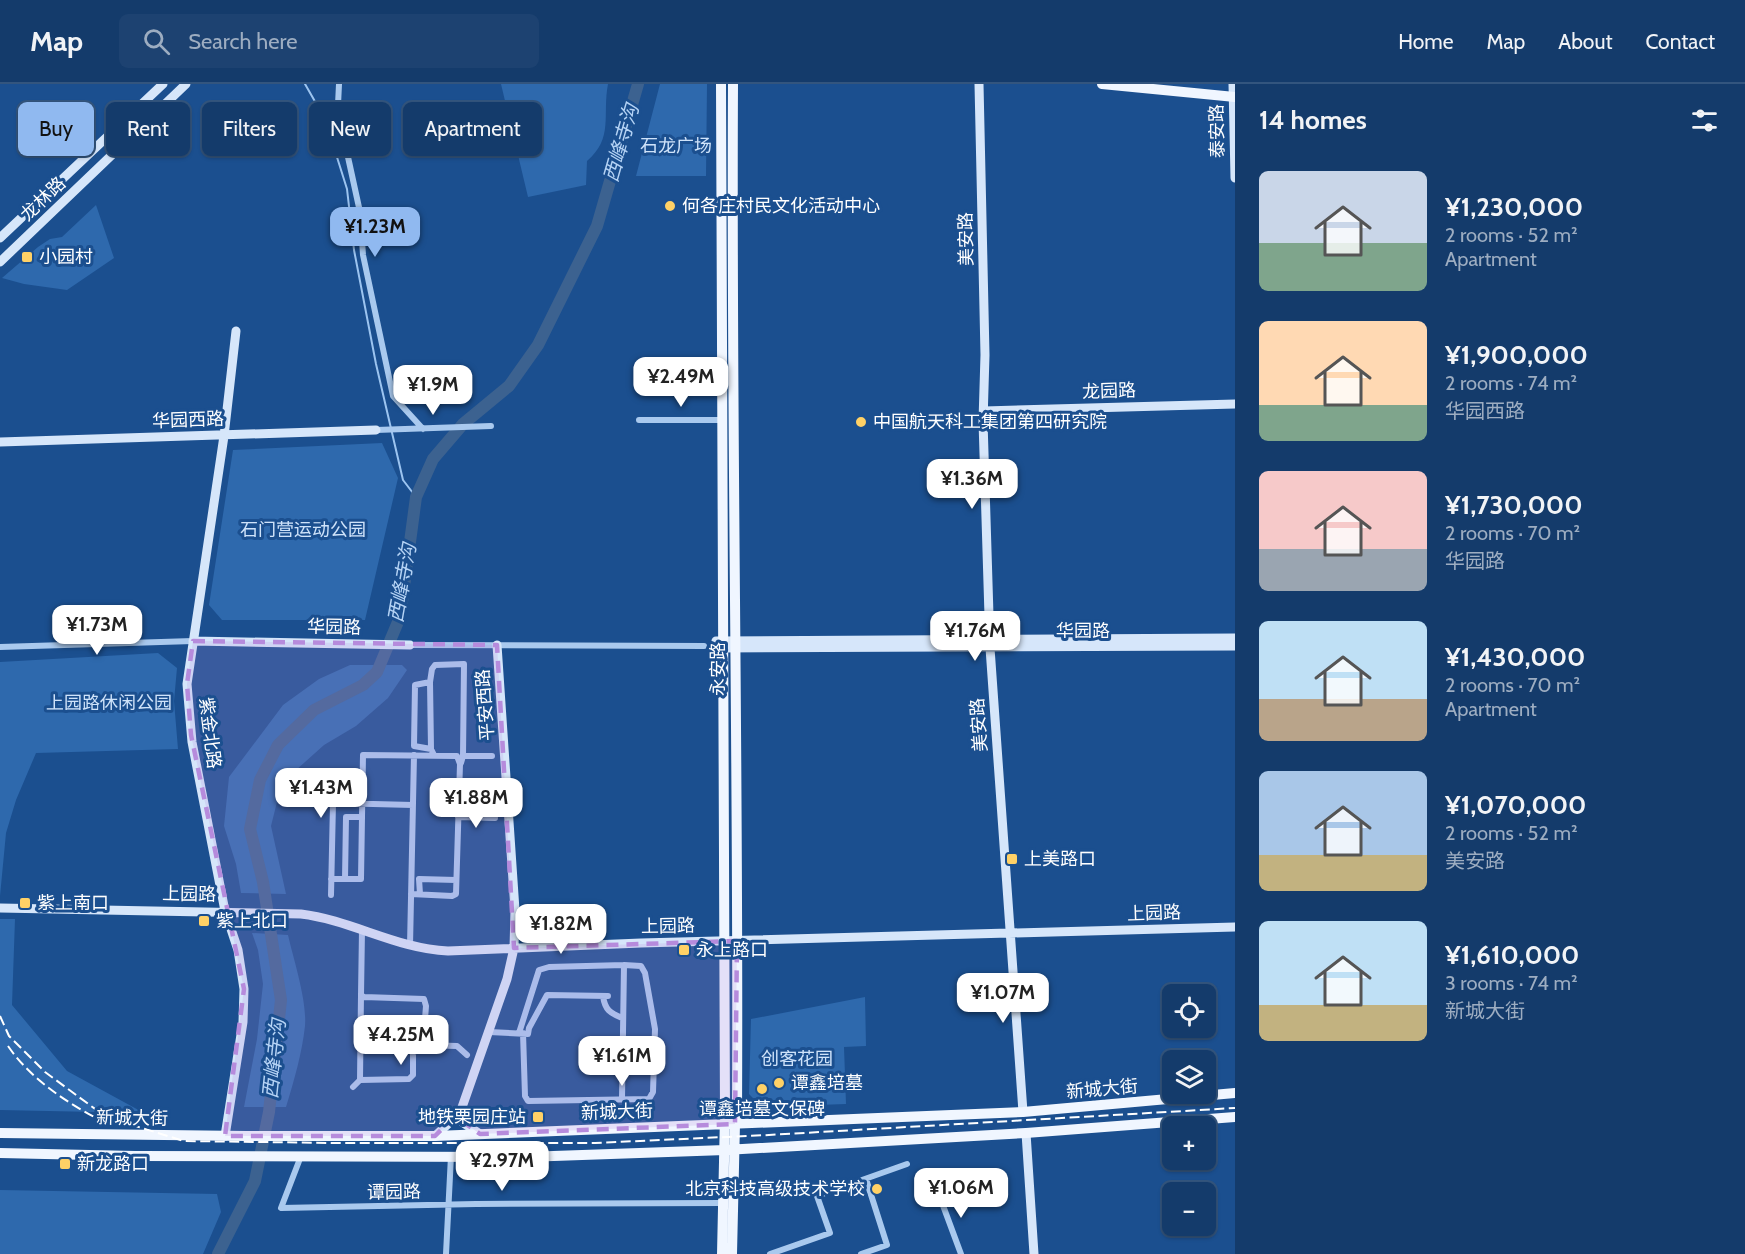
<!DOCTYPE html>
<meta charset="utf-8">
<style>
:root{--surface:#143b6b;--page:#1d4271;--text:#f1f3f6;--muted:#9dadc1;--line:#33557e;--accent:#90b9f0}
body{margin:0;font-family:Cabin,"Noto Sans SC",sans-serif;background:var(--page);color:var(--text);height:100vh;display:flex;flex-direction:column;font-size:22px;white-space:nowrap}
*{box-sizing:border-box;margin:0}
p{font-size:20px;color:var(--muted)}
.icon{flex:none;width:33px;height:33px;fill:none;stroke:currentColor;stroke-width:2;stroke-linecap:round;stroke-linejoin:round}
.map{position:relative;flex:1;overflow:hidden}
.drawer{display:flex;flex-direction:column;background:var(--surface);width:510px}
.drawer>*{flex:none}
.guide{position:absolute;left:18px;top:18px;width:570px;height:54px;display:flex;gap:12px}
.fabs{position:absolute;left:1162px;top:900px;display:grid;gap:12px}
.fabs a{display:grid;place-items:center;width:54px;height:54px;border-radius:9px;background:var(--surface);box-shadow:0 2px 4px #0004,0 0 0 2px var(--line);font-size:30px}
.price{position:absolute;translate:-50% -51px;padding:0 14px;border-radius:12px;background:#fff;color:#222;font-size:20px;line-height:39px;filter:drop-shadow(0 2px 3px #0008)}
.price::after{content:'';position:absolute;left:50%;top:36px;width:18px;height:14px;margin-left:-9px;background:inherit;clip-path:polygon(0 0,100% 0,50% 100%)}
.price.current{background:var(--accent);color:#111}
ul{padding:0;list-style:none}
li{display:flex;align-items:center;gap:18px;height:150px;padding:0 24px}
li span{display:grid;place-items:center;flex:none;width:168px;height:120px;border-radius:9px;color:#555}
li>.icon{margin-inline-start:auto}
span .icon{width:72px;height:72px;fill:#fffc;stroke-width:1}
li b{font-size:26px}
h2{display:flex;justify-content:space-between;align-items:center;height:72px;padding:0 24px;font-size:26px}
.chip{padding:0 21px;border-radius:9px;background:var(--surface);box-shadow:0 2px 4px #0004,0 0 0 2px var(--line);font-size:21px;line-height:54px}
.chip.current{background:var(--accent);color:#111}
header{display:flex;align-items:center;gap:36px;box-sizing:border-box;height:84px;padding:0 30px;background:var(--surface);border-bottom:2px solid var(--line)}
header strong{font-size:28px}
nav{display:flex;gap:33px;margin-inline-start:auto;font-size:21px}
.search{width:420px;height:54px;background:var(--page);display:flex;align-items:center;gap:15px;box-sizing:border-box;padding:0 21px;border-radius:9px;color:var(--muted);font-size:22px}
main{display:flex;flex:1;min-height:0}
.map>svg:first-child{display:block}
.green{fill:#2e69ad}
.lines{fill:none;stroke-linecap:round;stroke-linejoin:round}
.stream{stroke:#9cc4f0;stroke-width:2}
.river{stroke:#3c6290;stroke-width:12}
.street{stroke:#a9c9ee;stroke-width:6}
.secondary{stroke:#d6e6fa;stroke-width:9}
.primary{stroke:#f0f6ff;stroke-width:10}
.rail{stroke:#fff;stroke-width:2;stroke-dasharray:10 4.5;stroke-linecap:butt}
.marked{fill:#b68bdc;fill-opacity:0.2;stroke:#b68bdc;stroke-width:4.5;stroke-dasharray:12 8;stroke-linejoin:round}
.poi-dot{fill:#ffd166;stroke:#1b4f8f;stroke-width:2}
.labels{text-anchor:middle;stroke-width:6;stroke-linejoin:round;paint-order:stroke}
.street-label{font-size:18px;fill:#fff;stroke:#1b4f8f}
.park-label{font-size:18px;fill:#cfe3fa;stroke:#1b4f8f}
.poi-label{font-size:18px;fill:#fff;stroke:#1b4f8f;text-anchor:start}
.water-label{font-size:20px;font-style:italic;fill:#b5d3f5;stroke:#1b4f8f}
</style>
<header>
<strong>Map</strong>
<div class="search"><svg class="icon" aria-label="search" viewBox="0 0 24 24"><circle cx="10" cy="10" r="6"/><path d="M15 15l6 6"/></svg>Search here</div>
<nav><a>Home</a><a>Map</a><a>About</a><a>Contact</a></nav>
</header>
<main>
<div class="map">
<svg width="1235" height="1170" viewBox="0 0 1235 1170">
<rect width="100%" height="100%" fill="#1b4f8f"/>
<path class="green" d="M501,0H608C602,31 614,54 587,77L586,101L528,113Z
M660,0H707L706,92H636Z
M96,121L114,174L67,206L24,200L2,194L38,163L50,155L62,153Z
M382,359L398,394L365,536H222L209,521L233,366Z
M158,569L177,584L174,617L178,665L36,669L16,716L6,749L0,812V578Z
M350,581H402L407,586L388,614L356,642L324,661L295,687L279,710L271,742L286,810L241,809L236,780L224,742L229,693L283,621L319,595Z
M0,835H15L12,921L67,987L144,1029L0,1026Z
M252,849L288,851C294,877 307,916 305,942C302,969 294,997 286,1023H244L257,955L263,900L258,866Z
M865,913L866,962L844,963L846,1020L762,1023L749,1010L751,935Z
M0,1106L217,1110L221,1128L203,1170H0Z"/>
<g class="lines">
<path class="stream" d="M305,0L325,35L347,105L354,166L376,280L403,396L416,413"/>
<path class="river" d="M218,1170L255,1097L269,1028L281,916L263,798L250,745L260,696L278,661L314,626L363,601L377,588L400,533L416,413L433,375L463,340L509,302L538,261L597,142L638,0"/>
<path class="street" d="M339,0L338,21L341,41L360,128L363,171L393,312L423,345
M639,336H723
M376,346L491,342
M410,561L704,562
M0,563L193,557
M430,598L432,585L435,581L464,580L463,672L461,679
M431,665L430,598L415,601L414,662L431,665L434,671
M463,672H492
M458,733L495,734
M331,795H361L363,671L457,672L460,680L456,810L452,812L411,810
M345,795L346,733H362
M420,810L419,795L456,796
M331,811L333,719L413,721
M362,846L361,911L364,913L424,915L426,922L423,961L457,962L467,971
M410,862L414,671
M361,911L360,996L409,995L413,991V969L423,961
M603,912C605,926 610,929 622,934
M436,936V961
M489,948L528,950L529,944L547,911L608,912
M519,949L539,886L549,883L624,881L622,1015
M523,949L525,1012L528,1017L649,1015L653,1008L655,945L645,889L641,882L624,881
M353,1003L360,996
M301,1072L281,1124L476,1120L723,1119
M938,1108L961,1170
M446,1170L451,1072
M770,1170L830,1149L817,1112L907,1080
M861,1170L887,1161L866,1095"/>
<path class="secondary" d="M979,0L985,271L983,337L990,564L1023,1028
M1233,0L1235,94
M0,154L163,0
M0,178L186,0
M984,327L1235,320
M0,358L376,346
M193,557L410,561
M716,557L1235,554
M716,564L1235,562
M0,824L301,830C351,836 397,865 448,867L641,859L1235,843
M460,1029L507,895L514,864L515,826L497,561
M1026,1049L1034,1170
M225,1052L243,938L244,905L238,866L225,827L192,658L187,600L224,352L236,247
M435,1052L460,1029L462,1038L480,1050"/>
<path class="primary" d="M721,0L725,1031L722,1170
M1102,0L1235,13
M0,1049L246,1052H435L1023,1028L1235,1009
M0,1069L135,1072L525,1073L725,1066L1026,1049L1235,1033
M732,1170L735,1040L737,1031C739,687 731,344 733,0"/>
<path class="rail" d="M0,932L9,952L45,988L106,1033L184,1057L335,1059H595L769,1051L1235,1024
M8,962C30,994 64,1017 98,1035"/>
</g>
<path class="marked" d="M193,557L497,561L514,864L737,857L735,1040L480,1050L455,1032L435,1052H225L244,905L191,651L187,600Z"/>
<g class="poi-dot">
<circle cx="670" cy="122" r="6"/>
<rect x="21" y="167" width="12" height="12" rx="3"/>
<circle cx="861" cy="338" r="6"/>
<rect x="1006" y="769" width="12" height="12" rx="3"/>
<rect x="19" y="813" width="12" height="12" rx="3"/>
<rect x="198" y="831" width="12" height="12" rx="3"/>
<rect x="678" y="860" width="12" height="12" rx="3"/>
<circle cx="779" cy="999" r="6"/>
<circle cx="762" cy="1005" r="6"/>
<rect x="532" y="1027" width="12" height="12" rx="3"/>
<rect x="59" y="1074" width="12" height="12" rx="3"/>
<circle cx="877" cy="1105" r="6"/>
</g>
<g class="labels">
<g class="street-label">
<text transform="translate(1217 47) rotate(-91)" y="6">泰安路</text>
<text transform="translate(43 115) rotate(-44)" y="6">龙林路</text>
<text transform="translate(966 155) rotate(-91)" y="6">美安路</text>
<text transform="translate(1109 307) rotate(-2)" y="6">龙园路</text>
<text transform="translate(188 336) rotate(-2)" y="6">华园西路</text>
<text transform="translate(334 543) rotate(1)" y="6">华园路</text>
<text x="1083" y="553">华园路</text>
<text transform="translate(718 585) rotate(-90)" y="6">永安路</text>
<text transform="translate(485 621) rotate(-94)" y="6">平安西路</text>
<text transform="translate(979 641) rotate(-94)" y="6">美安路</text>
<text transform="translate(210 649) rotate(83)" y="6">紫金北路</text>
<text transform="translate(189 810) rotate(1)" y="6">上园路</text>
<text transform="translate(1154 829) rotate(-2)" y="6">上园路</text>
<text transform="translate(668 842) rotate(-1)" y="6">上园路</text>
<text transform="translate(1102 1005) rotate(-5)" y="6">新城大街</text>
<text transform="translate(617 1028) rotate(-2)" y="6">新城大街</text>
<text transform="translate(132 1034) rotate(1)" y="6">新城大街</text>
<text transform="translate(394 1108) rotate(-1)" y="6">谭园路</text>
</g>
<g class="park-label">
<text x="676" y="68">石龙广场</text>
<text x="303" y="452">石门营运动公园</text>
<text x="109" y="625">上园路休闲公园</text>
<text x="797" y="981">创客花园</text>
</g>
<g class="poi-label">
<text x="682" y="128">何各庄村民文化活动中心</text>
<text x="39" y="179">小园村</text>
<text x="873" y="344">中国航天科工集团第四研究院</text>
<text x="1024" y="781">上美路口</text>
<text x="37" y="825">紫上南口</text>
<text x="216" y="843">紫上北口</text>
<text x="696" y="872">永上路口</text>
<text x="791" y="1005">谭鑫培墓</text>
<text x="762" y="1031" text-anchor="middle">谭鑫培墓文保碑</text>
<text x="526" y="1039" text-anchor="end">地铁栗园庄站</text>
<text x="77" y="1086">新龙路口</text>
<text x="865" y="1111" text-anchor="end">北京科技高级技术学校</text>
</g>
<g class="water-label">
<text transform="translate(621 59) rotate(-74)" y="7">西峰寺沟</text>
<text transform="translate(402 499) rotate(-80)" y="7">西峰寺沟</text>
<text transform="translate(274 975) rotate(-84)" y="7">西峰寺沟</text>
</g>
</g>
</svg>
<div class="fabs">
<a><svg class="icon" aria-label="locate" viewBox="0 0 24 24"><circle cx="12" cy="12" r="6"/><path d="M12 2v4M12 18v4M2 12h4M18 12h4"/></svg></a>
<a><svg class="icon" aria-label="layers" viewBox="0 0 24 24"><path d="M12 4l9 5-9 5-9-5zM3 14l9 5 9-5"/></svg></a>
<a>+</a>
<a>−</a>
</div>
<b class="price current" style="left:375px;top:174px">¥1.23M</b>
<b class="price" style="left:681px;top:324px">¥2.49M</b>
<b class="price" style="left:433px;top:332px">¥1.9M</b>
<b class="price" style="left:972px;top:426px">¥1.36M</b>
<b class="price" style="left:97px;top:572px">¥1.73M</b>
<b class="price" style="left:975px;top:578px">¥1.76M</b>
<b class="price" style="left:321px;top:735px">¥1.43M</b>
<b class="price" style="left:476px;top:745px">¥1.88M</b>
<b class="price" style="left:561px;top:871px">¥1.82M</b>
<b class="price" style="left:1003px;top:940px">¥1.07M</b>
<b class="price" style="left:401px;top:982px">¥4.25M</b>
<b class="price" style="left:622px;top:1003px">¥1.61M</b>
<b class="price" style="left:502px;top:1108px">¥2.97M</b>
<b class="price" style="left:961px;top:1135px">¥1.06M</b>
<div class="guide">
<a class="chip current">Buy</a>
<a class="chip">Rent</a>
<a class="chip">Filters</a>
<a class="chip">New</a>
<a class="chip">Apartment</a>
</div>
</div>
<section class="drawer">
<h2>14 homes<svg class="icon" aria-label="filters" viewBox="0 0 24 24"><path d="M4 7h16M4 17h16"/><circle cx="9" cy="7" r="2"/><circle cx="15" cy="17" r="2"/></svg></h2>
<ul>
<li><span style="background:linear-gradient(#c9d6e8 60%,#7fa58c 0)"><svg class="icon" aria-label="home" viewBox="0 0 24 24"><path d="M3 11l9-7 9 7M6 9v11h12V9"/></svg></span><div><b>¥1,230,000</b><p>2 rooms · 52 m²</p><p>Apartment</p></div></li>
<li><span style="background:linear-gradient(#ffd9b3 70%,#7fa58c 0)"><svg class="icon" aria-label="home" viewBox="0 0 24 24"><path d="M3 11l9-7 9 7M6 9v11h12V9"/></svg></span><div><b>¥1,900,000</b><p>2 rooms · 74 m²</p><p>华园西路</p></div></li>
<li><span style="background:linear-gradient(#f6c9c9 65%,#9aa5b1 0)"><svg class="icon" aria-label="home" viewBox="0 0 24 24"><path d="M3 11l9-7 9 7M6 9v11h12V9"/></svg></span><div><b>¥1,730,000</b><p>2 rooms · 70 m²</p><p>华园路</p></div></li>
<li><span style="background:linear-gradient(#bfe0f5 65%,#b9a48a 0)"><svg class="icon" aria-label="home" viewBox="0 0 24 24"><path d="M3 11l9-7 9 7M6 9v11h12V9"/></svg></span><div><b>¥1,430,000</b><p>2 rooms · 70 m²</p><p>Apartment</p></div></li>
<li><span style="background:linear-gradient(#a9c7e8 70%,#c2b280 0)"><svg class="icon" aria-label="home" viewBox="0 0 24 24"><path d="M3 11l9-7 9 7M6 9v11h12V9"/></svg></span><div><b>¥1,070,000</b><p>2 rooms · 52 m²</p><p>美安路</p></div></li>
<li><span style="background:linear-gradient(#bfe0f5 70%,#c2b280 0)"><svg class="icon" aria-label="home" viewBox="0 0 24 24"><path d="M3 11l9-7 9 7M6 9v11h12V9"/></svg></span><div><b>¥1,610,000</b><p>3 rooms · 74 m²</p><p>新城大街</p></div></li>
</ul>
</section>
</main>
